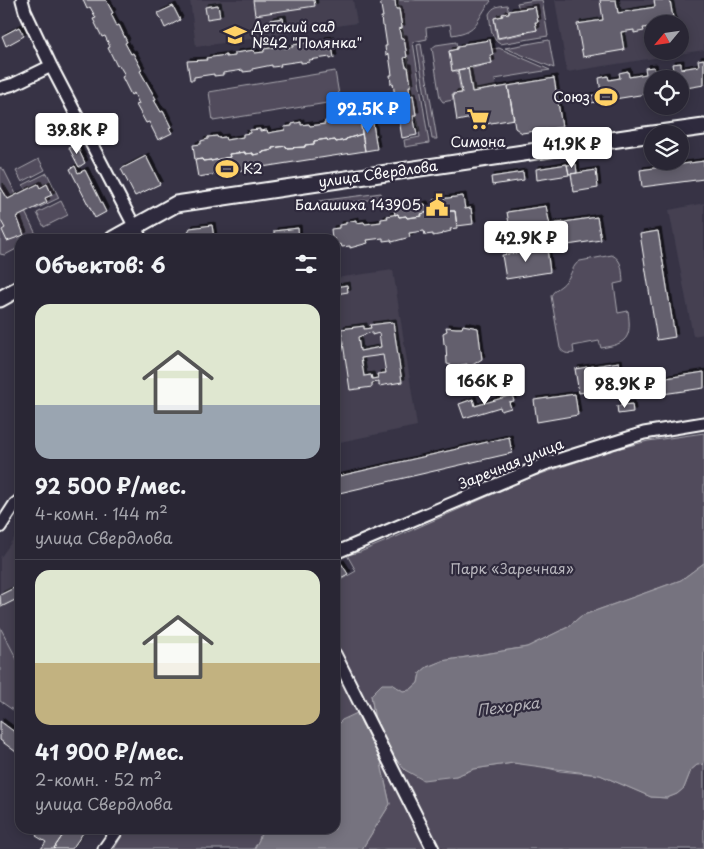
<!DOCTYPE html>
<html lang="ru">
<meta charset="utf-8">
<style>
:root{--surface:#292634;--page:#353240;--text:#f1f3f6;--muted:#a5a5ac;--line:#45434f;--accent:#1a73e8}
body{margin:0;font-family:"Playpen Sans",sans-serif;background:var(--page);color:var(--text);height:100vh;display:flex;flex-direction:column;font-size:19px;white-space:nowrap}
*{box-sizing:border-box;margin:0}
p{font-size:16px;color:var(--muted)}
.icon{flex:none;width:28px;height:28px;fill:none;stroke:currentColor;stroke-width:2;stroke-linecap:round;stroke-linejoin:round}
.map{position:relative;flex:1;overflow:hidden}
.panel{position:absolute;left:15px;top:234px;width:325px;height:600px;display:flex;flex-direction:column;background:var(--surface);border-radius:15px;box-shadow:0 2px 12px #0003,0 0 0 1px var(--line)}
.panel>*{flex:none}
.needle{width:32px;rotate:241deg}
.buttons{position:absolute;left:644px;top:15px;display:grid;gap:10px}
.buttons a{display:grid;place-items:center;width:45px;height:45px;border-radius:50%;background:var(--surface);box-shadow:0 2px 12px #0003,0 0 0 1px var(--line);font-size:25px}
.price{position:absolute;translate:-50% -42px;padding:0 11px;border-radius:5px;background:#fff;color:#222;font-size:16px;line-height:32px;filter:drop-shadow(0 1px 2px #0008)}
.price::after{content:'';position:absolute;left:50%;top:30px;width:15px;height:11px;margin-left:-8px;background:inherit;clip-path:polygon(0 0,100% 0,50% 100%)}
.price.on{background:var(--accent);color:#fff}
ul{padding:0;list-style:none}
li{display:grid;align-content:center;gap:10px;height:265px;padding:0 20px}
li+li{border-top:1px solid var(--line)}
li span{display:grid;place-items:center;height:155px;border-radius:15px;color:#555}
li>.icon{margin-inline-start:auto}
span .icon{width:90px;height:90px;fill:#fffc;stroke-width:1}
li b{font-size:21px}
h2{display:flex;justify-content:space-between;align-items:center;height:60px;padding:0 20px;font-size:21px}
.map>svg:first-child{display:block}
.built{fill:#444051;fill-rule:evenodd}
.green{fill:#514c5c;stroke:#a8a6ae}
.water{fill:#76737f;stroke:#adabb2}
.building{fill:#635f6d;stroke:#fff;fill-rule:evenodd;filter:url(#shadow)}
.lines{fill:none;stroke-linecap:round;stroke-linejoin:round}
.minor-casing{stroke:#fff;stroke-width:15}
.major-casing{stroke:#fff;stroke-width:19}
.minor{stroke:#2f2a3d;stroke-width:11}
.major{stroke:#2f2a3d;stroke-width:15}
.labels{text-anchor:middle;stroke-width:4.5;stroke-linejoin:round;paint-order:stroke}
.poi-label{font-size:14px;fill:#fff;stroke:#2f2a3d;text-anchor:start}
.street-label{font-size:14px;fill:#fff;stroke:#2f2a3d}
.park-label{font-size:14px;fill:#b9b7be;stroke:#2f2a3d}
.water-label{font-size:15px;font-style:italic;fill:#b4b2b9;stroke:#2f2a3d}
</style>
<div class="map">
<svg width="704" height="849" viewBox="0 0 704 849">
<defs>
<filter id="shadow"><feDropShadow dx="3" dy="-3" stdDeviation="0" flood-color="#0009"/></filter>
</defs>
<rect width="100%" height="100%" fill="#373345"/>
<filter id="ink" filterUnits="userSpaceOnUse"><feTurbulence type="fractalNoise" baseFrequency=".02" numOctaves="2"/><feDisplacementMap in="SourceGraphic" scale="10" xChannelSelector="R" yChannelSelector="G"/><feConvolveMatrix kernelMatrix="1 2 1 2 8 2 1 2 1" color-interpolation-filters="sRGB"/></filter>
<g filter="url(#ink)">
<path class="built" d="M190,0H353L357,23L196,47Z
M555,0H704V50L567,72ZM652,24H680V51H652Z
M704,203V334L693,336L669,210Z
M393,270L417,426L335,443V278Z
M20,530V671L0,633V558Z"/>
<path class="green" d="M398,0H490L491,1C475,20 480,31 452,35L450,24L426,28L427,39L413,42L429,143L405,147L404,140L420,137Z
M535,0H542L548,36L500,44C490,39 491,24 489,14C493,6 499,6 507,5L509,13L494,18L497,39L523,34V33L537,30L536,22H538L536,7L519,9L517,3Z
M549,40L554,68L505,48Z
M456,42L457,49L449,51L452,71H457L461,93L452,94L453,100L443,102L440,98L432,48L436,45Z
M421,44L437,139H432L417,45Z
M499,48L550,70L495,79L496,88L473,91L469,69L492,63L491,56L493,55L492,49Z
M335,71L340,101L213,121L209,92Z
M39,159L45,170L22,182L16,171Z
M0,167L4,170L36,234L35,239H20V247L5,255L0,254Z
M47,173L59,198L36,209L23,185Z
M381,193L382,198L319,207L318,201Z
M61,201L68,215L44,227L37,213Z
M612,255C623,260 622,272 623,282L614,284L618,313L628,311C632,338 627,344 601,348L599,341L573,346L574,353C567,354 564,354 560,348L551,296C555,288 561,288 566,281C572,275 572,265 580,261Z
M704,433V563L681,580L581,616L568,627L527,647L442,661L427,667L420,673L418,683L410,690L403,691L392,684L371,695L375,720L363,726L342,720L335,727V656L339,654L335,645V583L356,571L347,555L360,552L396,537L532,477L609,451L648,441Z
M0,627L20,665V715L0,701Z
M395,758L405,770L456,776L474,769L513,763L531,764L560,771L600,775L651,797L667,798L677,794L684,788L691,770L697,765L704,764V849H362L390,804L381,764Z
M126,829H262L259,840L254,849H114Z"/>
<path class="water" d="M704,563V764L697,765L691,770L684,788L677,794L667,798L651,797L600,775L513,763L474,769L456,776L423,780L405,770L395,758L381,764L390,804L362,849H254L259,840L262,829H335V727L342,720L357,713L363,726L375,720L371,695L382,684H392L403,691L410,690L418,683L420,673L427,667L442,661L527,647L568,627L581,616L681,580Z"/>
<path class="building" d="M83,0H106L113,13L111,14L117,26L119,25L127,42L125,43L131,54L133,53L142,70L140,71L156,99L154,100L161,112L163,111L171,127L169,128L172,133L158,140L149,122L146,123L136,105L139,104L134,93L131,95L122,77L125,75L119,65L117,66L108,48L110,47L105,36L102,37L93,19L96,18L90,7L87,9Z
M253,0H314L315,6L255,15Z
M380,0H395L396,9H399L402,28L399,29L401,38H404L407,57L404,58L406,67H408L411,86H409L410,96L413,95L416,115H413L417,135L402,138L398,112H396L394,104H396L393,83L391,84L390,75H392L389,54L386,55L385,46H387L384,26H382L381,17H383Z
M600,0H616L618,13L655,7L654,0H670L674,24H652V27L643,28L644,31L634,33V30L621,32L624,50L583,57L577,24L603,20Z
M218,5L220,17L207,19L205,7Z
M173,6L180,20L165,28L158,13Z
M535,7L538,22H535L537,30L498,38L494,18L503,16L502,14L509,13V11Z
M283,18L285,28L271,30L270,20Z
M19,27L24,36L6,46L2,36Z
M331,39L334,58L330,59V57L309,60L310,62L301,63V61L280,64L281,66L272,67V65L252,69V71L243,72V70L223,73V75L214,76V74L194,77V80H190L187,61L207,60L206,58L226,55V57L235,56V53L254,50L255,53L264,52V49L283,46L284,48L293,47V45L312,42V44L322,43V40Z
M490,40L493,55H490L492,63L452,71L449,51L457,49V47L464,46V44Z
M704,59V85L680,89V79H652V93L590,103L588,96L601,94L599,78L608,76L609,80L620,78L619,73L628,71L629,77L646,74L645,68L654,67L655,73L673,70L672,64L681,63V69L699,66L698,60Z
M468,68L472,92L508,86L514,119L474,126L472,118L457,121L453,94L462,93L458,70Z
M554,78L562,127L522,133L515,128L508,86Z
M342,116V119L351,117V120L360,119L362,134L346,139V140L336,142L335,140L328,141L327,139L314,141V144L305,145V147L287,148L286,146L272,148V150L263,152V153L253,155V153L245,154V152L229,154L230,157L211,161V160L203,161L202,159L195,160L193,145L201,144V141L208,139V137L217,136L218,138L225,137L226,140L243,137V134L250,133V130L260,129V131L267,130L268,133L285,130L284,127L292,126V124L301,122V125L309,124L310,126L325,124V121L333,120V117Z
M372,117L377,149L365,151L360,119Z
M362,134L365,151L198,177L195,160L202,159L203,161L211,160V161L230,157L229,154L245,152V154L253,153V155L263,153V152L272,150V148L286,146L287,148L305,147V145L314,144V141L327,139L328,141L335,140L336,142L346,140V139Z
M76,144L85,163L79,167L69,148Z
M146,156L160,184L135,196L121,169Z
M704,161V179L642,187L640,170Z
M567,164L569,175L537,180L536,169Z
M576,164L577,173L569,174L567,165Z
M75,166L78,173L85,170L106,212L95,218L70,169Z
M596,170L598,188L574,192L571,174Z
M523,172L524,180L492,185L491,177Z
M38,184L40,188L47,184L52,195L45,198L47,202L17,217L24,235L7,241L2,230L5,228L0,219V186L8,199Z
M463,196L465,209L471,208L473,224L457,226L455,211H440L439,209L429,210L430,212L421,214L422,216L407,218L406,216L399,217L398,214L395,215L394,208L409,206L410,209L421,208L420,205L423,204H425L426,207L434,206L433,200Z
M546,206L554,245L537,247L538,250L514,253L507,212Z
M439,209L440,211H455L457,228L450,229L451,231L443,233V234L433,236V234L425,235L424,231L409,233L410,237L392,242L391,240L383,241V238L367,240L368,243L350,248V246L342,247L341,244L335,245V239H332L331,229L339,228V225L346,224V222L356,220V223L364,222L365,224L381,222V219L388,218L387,216L398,214L399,217L406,216L407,218L422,216L421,214Z
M597,217L601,240L554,247L551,224Z
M212,225L214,238L189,239L188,232L190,228Z
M298,228L299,239H274V231Z
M658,231L675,337L657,340L640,234Z
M547,248L550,272L506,279L502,255Z
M347,285L348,292L336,294L335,287Z
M393,322L402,382L379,386V382L372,383V387L350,390L341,329L364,326V329L371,328L370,325ZM372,332V335L379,333L381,347L360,351L358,337ZM383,355L386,373L377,374L378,378L372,379L371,375L364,376L361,358Z
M463,325L478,328L482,359L471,366H468L467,364L461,365L452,369L451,365L447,364L446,345L444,344L443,333L447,331L446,327L456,328H462Z
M619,362L623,386L579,393L575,369Z
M704,372V388L663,394L660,379Z
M575,394L578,415L537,422L534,400Z
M512,395L514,401L509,402L511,408L501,411L500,407L464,418L459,404L473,399L475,406Z
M632,404L633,412L618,414L617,406Z
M509,437L512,453L335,494V477Z
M341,563L348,574L335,581V567Z
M20,585V600L19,598L1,607L0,595Z
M0,721L20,736V755L0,740Z
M41,829H67L54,848L55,849H41L46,842L36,836Z
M67,829H82L83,833L72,849H55L54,848Z"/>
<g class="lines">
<defs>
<path id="minor" d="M22,0L25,11L51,66L141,239
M0,88L14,84L51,66
M0,527L15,504L20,500
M335,553L545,464L644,433L704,423
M335,654L433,849
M104,849L118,829"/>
<path id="major" d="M653,134L704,127
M113,239L176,204L652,134
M0,299L20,288"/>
</defs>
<use href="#minor" class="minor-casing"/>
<use href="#major" class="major-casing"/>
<use href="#minor" class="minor"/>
<use href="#major" class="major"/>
</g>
</g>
<defs>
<symbol id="school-bare" viewBox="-9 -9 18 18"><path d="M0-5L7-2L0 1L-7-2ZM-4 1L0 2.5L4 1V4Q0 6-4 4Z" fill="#ffd166" stroke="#2f2a3d" stroke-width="2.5" paint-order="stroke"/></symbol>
<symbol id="stadium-bare" viewBox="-9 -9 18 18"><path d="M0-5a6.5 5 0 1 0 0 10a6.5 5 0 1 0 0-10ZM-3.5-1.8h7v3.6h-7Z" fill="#ffd166" stroke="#2f2a3d" stroke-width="2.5" paint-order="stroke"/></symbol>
<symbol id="supermarket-bare" viewBox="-9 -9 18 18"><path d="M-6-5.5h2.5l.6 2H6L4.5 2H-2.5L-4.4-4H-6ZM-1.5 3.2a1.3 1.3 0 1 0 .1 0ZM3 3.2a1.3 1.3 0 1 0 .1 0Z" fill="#ffd166" stroke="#2f2a3d" stroke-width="2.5" paint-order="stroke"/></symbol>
<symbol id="civic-bare" viewBox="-9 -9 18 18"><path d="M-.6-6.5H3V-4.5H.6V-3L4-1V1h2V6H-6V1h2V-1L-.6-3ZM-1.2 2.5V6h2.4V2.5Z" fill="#ffd166" stroke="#2f2a3d" stroke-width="2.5" paint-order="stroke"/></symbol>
</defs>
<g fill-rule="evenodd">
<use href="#school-bare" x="219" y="19" width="32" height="32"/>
<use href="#stadium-bare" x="590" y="81" width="32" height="32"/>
<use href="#supermarket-bare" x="462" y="103" width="32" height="32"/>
<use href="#stadium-bare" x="211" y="153" width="32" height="32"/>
<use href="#civic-bare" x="421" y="189" width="32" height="32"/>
</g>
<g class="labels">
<g class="poi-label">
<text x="252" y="32">Детский сад<tspan x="252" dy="16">№42 "Полянка"</tspan></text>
<text x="590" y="102" text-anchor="end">Союз</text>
<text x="478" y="147" text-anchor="middle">Симона</text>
<text x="243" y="174">К2</text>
<text x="421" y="210" text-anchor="end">Балашиха 143905</text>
</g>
<g class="street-label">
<text transform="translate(378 174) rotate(-8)" y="5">улица Свердлова</text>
<text transform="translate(511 464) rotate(-22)" y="5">Заречная улица</text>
</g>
<g class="park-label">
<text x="512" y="574">Парк «Заречная»</text>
</g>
<g class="water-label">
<text transform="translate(508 707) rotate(-7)" y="5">Пехорка</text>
</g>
</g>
</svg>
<div class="buttons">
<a><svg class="needle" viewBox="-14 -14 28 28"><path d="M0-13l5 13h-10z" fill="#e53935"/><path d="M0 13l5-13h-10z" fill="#a5a5ac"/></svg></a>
<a><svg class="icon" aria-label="locate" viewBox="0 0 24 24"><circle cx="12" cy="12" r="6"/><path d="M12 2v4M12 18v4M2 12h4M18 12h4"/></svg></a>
<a><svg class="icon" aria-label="layers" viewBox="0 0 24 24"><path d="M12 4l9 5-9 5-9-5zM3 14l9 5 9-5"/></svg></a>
</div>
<b class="price on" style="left:368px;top:134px">92.5K ₽</b>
<b class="price" style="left:77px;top:155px">39.8K ₽</b>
<b class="price" style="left:572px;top:169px">41.9K ₽</b>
<b class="price" style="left:526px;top:263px">42.9K ₽</b>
<b class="price" style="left:485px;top:406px">166K ₽</b>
<b class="price" style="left:625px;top:409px">98.9K ₽</b>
<section class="panel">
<h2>Объектов: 6<svg class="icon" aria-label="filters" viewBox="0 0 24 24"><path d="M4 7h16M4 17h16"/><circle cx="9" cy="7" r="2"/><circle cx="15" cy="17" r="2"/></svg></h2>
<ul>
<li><span style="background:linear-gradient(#dfe7d0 65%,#9aa5b1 0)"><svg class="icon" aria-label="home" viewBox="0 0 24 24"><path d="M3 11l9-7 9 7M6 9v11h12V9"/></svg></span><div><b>92 500 ₽/мес.</b><p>4-комн. · 144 m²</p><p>улица Свердлова</p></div></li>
<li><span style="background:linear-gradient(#dfe7d0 60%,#c2b280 0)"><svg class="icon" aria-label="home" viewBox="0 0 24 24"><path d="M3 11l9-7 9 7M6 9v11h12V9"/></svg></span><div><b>41 900 ₽/мес.</b><p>2-комн. · 52 m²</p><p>улица Свердлова</p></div></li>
</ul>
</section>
</div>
